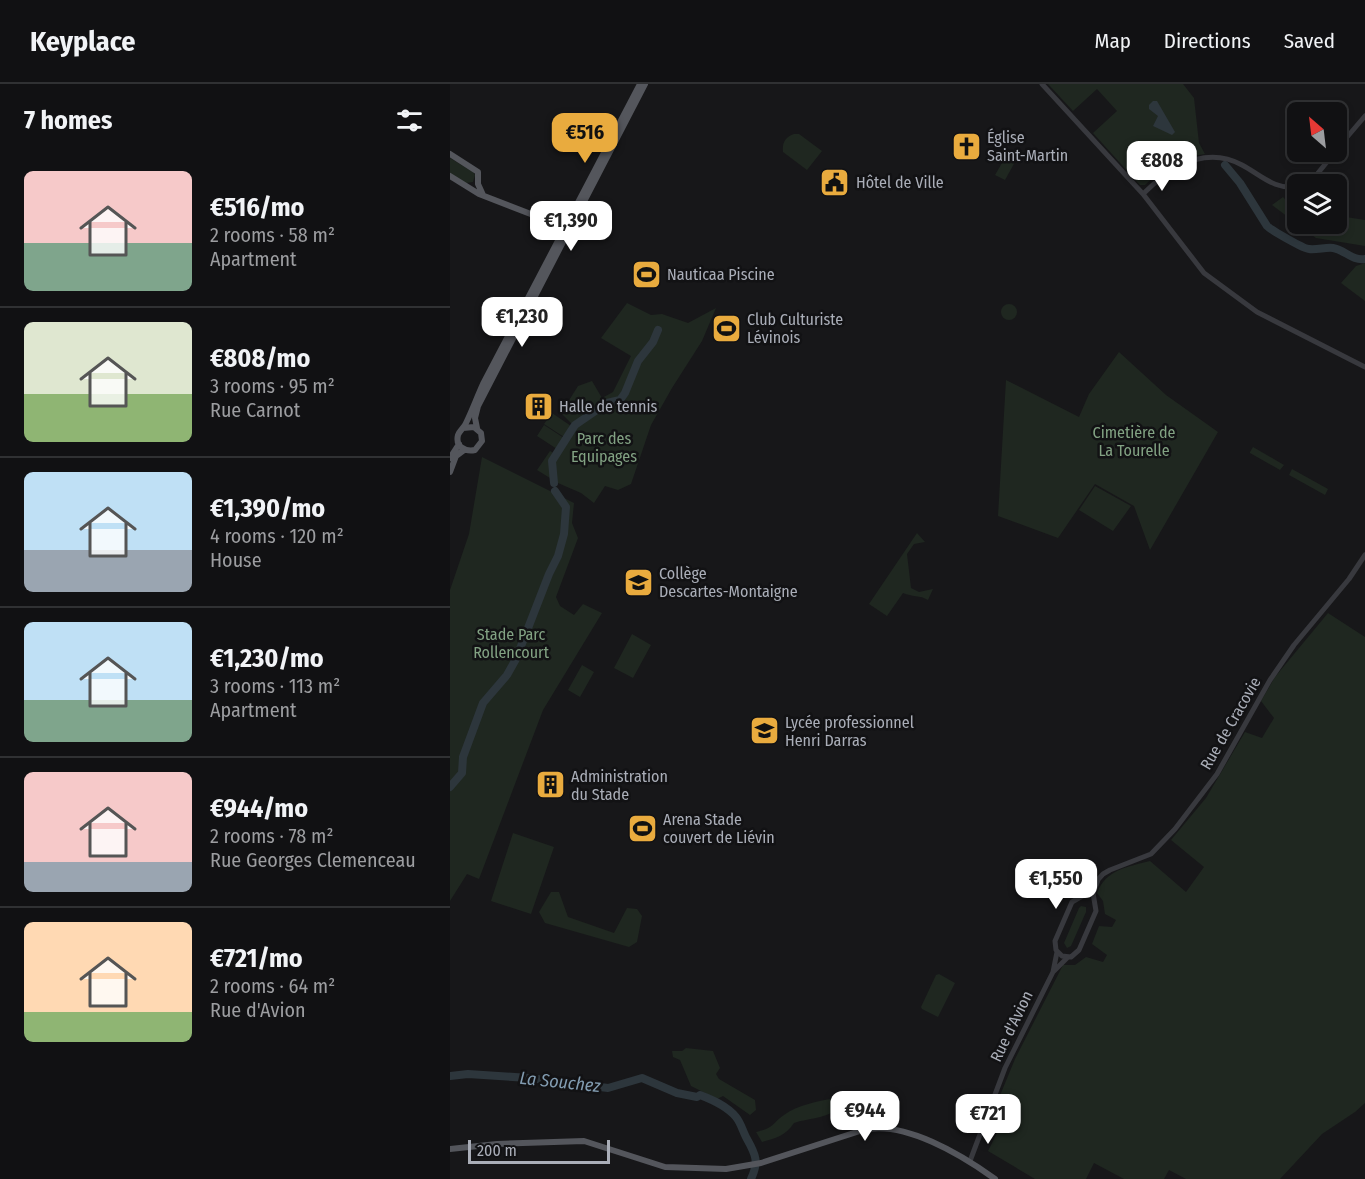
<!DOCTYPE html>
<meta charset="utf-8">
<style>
:root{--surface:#111113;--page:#1a1a1c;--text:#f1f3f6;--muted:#9c9da0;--line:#303133;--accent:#e9ab3e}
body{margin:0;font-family:"Fira Sans Condensed",sans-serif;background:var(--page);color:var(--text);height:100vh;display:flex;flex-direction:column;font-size:22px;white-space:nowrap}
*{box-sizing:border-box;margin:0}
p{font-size:20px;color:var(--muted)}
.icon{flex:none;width:33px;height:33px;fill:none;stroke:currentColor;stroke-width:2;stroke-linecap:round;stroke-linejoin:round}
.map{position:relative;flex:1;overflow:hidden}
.side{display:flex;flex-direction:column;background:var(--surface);width:450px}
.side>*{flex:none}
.needle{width:39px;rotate:332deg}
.controls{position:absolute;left:837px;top:18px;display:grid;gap:12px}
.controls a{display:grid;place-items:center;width:60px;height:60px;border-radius:9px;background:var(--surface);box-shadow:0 3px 9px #0003,0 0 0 2px var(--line);font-size:30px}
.scale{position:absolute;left:18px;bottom:15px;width:142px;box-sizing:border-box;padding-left:6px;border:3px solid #aaaeb8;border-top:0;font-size:16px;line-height:21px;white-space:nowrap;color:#aaaeb8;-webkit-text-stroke:4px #121214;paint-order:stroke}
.price{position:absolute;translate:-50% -51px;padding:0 14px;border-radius:12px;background:#fff;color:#222;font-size:20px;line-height:39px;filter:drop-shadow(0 2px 3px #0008)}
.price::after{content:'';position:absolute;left:50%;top:36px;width:18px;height:14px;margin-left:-9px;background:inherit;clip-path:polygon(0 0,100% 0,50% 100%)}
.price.active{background:var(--accent);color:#111}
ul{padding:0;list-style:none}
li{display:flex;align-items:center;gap:18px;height:150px;padding:0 24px}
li+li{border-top:2px solid var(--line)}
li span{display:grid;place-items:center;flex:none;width:168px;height:120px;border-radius:9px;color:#555}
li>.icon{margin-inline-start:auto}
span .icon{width:72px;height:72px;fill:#fffc;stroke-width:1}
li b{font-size:26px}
h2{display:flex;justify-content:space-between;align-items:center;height:72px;padding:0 24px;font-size:26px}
header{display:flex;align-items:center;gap:36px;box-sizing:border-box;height:84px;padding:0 30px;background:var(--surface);border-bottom:2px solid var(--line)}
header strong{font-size:28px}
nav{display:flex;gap:33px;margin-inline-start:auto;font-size:21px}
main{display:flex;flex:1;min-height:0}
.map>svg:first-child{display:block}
.green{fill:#1f2720}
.water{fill:#2d363c}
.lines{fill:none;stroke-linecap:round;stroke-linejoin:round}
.river{stroke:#2d363c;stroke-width:8}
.minor{stroke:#38393e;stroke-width:5}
.major{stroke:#54565c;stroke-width:6}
.labels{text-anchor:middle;stroke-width:5;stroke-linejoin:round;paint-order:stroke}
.poi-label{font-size:16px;fill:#aaaeb8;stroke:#121214;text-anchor:start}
.park-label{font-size:16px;fill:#82a283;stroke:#121214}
.street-label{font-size:16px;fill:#aaaeb8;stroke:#121214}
.water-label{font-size:18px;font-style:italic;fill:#829cb1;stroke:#121214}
</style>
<header>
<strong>Keyplace</strong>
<nav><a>Map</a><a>Directions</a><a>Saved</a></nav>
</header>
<main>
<section class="side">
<h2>7 homes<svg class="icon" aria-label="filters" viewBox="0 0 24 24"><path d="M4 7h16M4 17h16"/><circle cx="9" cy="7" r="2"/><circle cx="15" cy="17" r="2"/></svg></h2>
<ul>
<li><span style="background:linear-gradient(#f6c9c9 60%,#7fa58c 0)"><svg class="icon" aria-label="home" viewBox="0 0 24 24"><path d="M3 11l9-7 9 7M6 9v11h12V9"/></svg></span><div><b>€516/mo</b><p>2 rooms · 58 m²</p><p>Apartment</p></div></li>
<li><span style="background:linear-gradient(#dfe7d0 60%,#8fb573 0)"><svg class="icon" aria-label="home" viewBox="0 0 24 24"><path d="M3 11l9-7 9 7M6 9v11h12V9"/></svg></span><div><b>€808/mo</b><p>3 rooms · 95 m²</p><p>Rue Carnot</p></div></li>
<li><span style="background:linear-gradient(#bfe0f5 65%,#9aa5b1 0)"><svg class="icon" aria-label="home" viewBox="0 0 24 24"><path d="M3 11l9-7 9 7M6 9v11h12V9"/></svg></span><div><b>€1,390/mo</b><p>4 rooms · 120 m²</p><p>House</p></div></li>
<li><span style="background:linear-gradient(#bfe0f5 65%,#7fa58c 0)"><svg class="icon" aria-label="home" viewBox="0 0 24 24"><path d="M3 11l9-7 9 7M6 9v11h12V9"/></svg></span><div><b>€1,230/mo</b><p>3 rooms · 113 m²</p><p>Apartment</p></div></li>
<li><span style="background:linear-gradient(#f6c9c9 75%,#9aa5b1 0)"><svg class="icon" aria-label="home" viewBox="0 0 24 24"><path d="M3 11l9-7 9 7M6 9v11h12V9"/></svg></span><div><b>€944/mo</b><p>2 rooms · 78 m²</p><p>Rue Georges Clemenceau</p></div></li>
<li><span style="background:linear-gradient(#ffd9b3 75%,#8fb573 0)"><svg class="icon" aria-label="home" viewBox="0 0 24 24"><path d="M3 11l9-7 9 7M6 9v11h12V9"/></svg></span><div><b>€721/mo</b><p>2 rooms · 64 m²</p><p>Rue d'Avion</p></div></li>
</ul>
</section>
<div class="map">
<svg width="915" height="1095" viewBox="0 0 915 1095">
<rect width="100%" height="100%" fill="#171719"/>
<path class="green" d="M598,0H733L744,14L749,59L755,70C730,73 712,84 695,101H690L643,49L667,27L647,5L623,27Z
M344,50H349L372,67L357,86L333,68C332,59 335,53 344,50Z
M556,72L565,78L555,96L545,91Z
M0,74L23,88L25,91L23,98L16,99L0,89Z
M833,113L847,128L848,140H886L887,127L896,133L915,136V162L866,154L822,121Z
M915,179V217L891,199L906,182Z
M177,219L201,231L212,230L238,239L266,224L252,257L222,304L201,341L181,400L168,406L155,402L144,419L131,409L108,399L87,386L100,367L105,370L124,342L111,329L128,302L142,297L152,314L163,308L181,272L151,254Z
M551 228a8 8 0 1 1 16 0a8 8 0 1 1-16 0Z
M669,268L716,311L768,348L700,466L684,422L645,400L608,454L548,432L556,296L629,333L639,310Z
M102,329L121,342L114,353L94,340Z
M94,341L114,354L107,365L87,352Z
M803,363L834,381L830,386L800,369V368Z
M32,373L124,419L122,439L128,454L106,513L110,522L124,531L133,520L152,529L93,626L29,795L17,790L0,817V506L19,450Z
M842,385L878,405L875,411L839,391Z
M645,402L681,422L663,447L629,426Z
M467,449L475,458L464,460L457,470L461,504L469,508L483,505L478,516C470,511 462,513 453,509L437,532L419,520Z
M878,529L915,553V1019L905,1028L872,1050L830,1095H736L719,1086L714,1095H674L644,1079L636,1095H585L538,1067L548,1047L537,1043L565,975L613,881H625L636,873L653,878L657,871L642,860L649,842L662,843L666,836L655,830L653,817L647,809C656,785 678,783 700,777L736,808L754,783L721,756L756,714L795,648L812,654L824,634L811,617L825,593Z
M182,550L201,561L183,594L164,584Z
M132,581L144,588L130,613L118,606Z
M63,749L104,763L81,830L41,817Z
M101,808H109L118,833L164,849L177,824L187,825L192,832L187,858L179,863L95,839L89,828Z
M631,822L636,823V828L621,862L617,864L614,859L629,824Z
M489,890L505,899L488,933L472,925L471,923L486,891Z
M236,964L263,967L270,984L266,990L269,995L305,1016L306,1026L300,1031L273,1012L267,1015L241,1002L230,976L223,973L222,967H232Z
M385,1014L392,1018C381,1036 361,1033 344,1039C335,1052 326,1054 312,1058L306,1048C326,1043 320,1041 334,1031C347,1021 369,1017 385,1014Z"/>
<path class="water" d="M703,17H707L725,48L722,51L703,42L708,32L699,25V21Z"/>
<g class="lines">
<path class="river" d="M775,81L790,99L817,142C821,146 854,165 859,165C867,166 876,163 883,164C895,166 902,177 915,175
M104,399L102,377L121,347L125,341L157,319L170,316L175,309L188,277L203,258L208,246
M0,703L12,689L13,673L33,619L57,591L66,575L99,490L108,472L114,450L116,423L105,407
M0,992L18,990L79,994L158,1004L192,994L227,1009L247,1013L250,1011C263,1016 277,1022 286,1033C291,1039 293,1048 297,1055C306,1071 309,1078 301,1095"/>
<path class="minor" d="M592,0L693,110L754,189L807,228L915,283
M886,66L915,32
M853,100L864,94L885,68
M693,110C719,84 755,61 792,81C811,91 825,107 848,102
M648,796L643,809L646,827L629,866L621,873L612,872L606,866L605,857L622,818L634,811L653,790L660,786L701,770L725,745L767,690L820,596L844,561L899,495L915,471
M604,887L618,873
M520,1077L555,984L603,888L607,868"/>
<path class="major" d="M0,70L28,88V100L33,111
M0,92L29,110L117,144
M13,344L24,343L31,349L32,357L25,366C16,368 5,363 8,351C10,346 14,344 16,339C22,327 27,313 33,300L190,0
M27,344L25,334L28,322L195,0
M0,374L9,360
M0,388L6,372L14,366
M0,1065L47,1060L134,1057L215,1083L276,1085L311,1079L413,1046C454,1036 512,1071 545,1095"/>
</g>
<defs>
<symbol id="church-square" viewBox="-11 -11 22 22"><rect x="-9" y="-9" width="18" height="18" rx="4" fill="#e9ab3e" stroke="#121214"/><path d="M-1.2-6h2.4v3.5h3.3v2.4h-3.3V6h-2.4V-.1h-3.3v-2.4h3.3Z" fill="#111"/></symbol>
<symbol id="civic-square" viewBox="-11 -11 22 22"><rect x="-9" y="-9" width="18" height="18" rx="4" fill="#e9ab3e" stroke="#121214"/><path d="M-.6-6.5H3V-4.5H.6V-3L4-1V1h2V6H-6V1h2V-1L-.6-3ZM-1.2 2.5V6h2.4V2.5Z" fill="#111"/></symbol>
<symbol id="stadium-square" viewBox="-11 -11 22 22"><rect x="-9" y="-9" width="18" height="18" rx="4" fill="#e9ab3e" stroke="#121214"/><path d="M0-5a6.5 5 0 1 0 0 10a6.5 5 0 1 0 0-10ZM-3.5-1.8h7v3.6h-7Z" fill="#111"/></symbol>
<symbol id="building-square" viewBox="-11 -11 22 22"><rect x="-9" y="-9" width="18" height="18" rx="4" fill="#e9ab3e" stroke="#121214"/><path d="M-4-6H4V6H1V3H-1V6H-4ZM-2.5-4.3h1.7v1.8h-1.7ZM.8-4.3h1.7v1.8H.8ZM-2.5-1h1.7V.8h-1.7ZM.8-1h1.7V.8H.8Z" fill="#111"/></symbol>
<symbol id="school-square" viewBox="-11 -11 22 22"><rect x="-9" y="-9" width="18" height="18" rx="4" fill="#e9ab3e" stroke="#121214"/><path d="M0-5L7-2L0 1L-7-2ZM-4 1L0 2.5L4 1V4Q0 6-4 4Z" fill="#111"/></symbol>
</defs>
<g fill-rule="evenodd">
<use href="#church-square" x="500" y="46" width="33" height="33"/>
<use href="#civic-square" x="368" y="82" width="33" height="33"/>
<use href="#stadium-square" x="180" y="174" width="33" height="33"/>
<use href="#stadium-square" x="260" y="228" width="33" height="33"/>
<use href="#building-square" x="72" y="306" width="33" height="33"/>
<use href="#school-square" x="172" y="482" width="33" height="33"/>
<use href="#school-square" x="298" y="630" width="33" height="33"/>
<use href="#building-square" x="84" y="684" width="33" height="33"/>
<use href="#stadium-square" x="176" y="728" width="33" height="33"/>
</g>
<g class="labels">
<g class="poi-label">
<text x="537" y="59">Église<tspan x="537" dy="18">Saint-Martin</tspan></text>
<text x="406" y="104">Hôtel de Ville</text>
<text x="217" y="196">Nauticaa Piscine</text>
<text x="297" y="241">Club Culturiste<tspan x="297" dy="18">Lévinois</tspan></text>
<text x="109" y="328">Halle de tennis</text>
<text x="209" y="495">Collège<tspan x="209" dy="18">Descartes-Montaigne</tspan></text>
<text x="335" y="644">Lycée professionnel<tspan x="335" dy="18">Henri Darras</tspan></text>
<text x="121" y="698">Administration<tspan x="121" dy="18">du Stade</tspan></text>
<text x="213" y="741">Arena Stade<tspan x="213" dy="18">couvert de Liévin</tspan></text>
</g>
<g class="park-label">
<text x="684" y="354">Cimetière de<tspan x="684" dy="18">La Tourelle</tspan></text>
<text x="154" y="360">Parc des<tspan x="154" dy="18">Equipages</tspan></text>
<text x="61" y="556">Stade Parc<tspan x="61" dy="18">Rollencourt</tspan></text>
</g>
<g class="street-label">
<text transform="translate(780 639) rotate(-60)" y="6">Rue de Cracovie</text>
<text transform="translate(561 942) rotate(-64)" y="6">Rue d'Avion</text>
</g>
<g class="water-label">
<text transform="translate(110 998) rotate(6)" y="6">La Souchez</text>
</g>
</g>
</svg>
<div class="controls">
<a><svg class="needle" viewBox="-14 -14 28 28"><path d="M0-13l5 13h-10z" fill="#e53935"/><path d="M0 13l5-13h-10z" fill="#9c9da0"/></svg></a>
<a><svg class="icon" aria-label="layers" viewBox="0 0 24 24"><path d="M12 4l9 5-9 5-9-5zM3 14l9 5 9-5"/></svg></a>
</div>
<div class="scale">200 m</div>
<b class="price active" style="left:135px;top:80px">€516</b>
<b class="price" style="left:712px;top:108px">€808</b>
<b class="price" style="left:121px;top:168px">€1,390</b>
<b class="price" style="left:72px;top:264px">€1,230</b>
<b class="price" style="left:606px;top:826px">€1,550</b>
<b class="price" style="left:415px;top:1058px">€944</b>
<b class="price" style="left:538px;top:1061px">€721</b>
</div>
</main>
